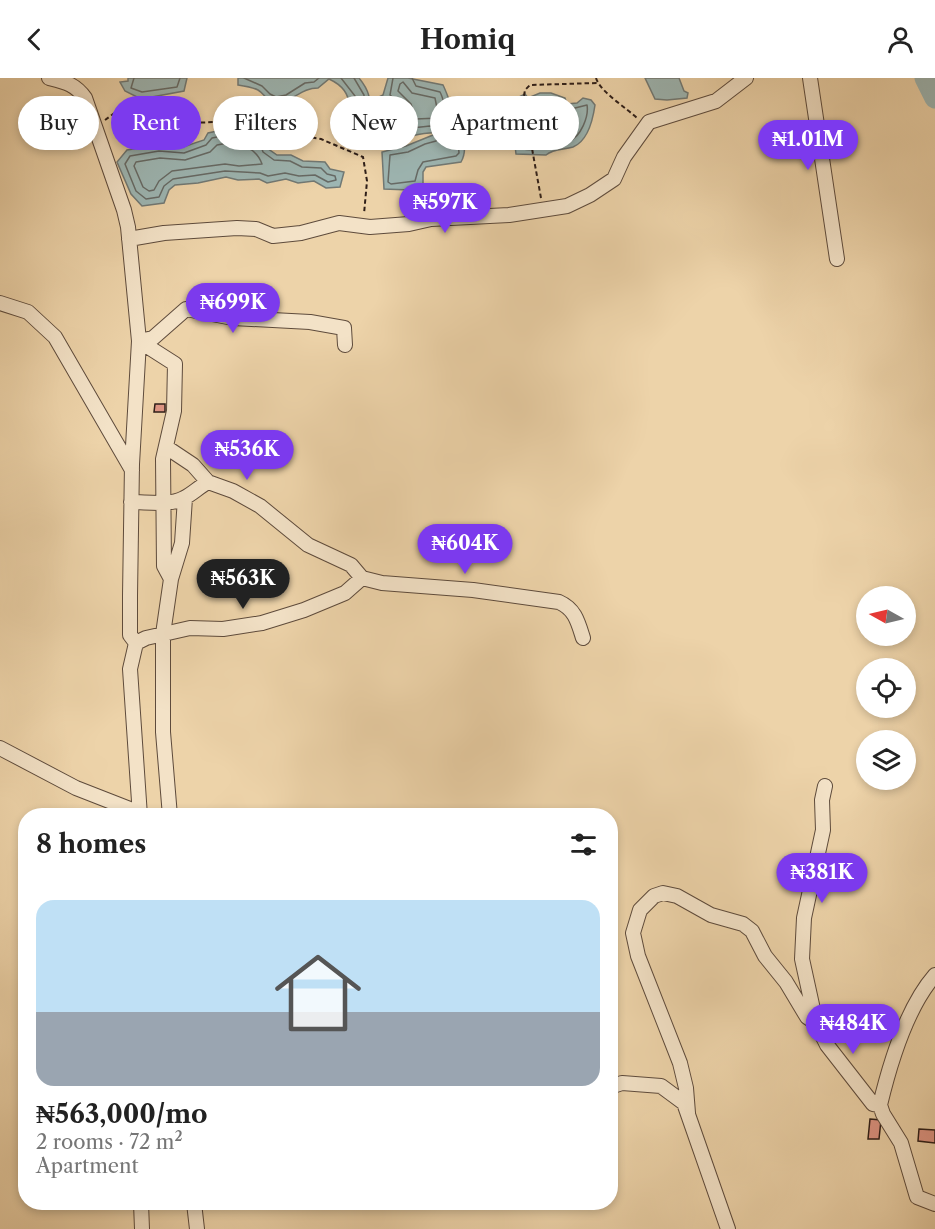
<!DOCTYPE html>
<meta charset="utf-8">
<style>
:root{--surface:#fff;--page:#f6f6f6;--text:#222;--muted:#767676;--line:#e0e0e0;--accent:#7c3aed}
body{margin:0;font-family:"Libre Caslon Text",serif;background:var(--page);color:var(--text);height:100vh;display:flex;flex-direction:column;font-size:22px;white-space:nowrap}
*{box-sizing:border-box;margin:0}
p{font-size:20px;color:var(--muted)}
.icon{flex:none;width:33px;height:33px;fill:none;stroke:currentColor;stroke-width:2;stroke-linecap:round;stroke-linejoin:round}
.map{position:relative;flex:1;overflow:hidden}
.details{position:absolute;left:18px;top:730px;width:600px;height:402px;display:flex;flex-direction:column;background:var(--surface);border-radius:24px;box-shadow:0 3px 9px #0003}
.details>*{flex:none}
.hud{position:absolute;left:18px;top:18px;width:600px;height:54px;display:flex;gap:12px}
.needle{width:39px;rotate:278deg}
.buttons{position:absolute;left:856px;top:508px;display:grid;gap:12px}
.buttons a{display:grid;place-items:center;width:60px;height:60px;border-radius:50%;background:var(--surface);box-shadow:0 3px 9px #0003;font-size:30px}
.price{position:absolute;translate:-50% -51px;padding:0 14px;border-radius:21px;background:var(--accent);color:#fff;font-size:20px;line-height:39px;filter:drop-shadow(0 2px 3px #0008)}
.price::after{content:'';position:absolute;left:50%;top:36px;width:18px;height:14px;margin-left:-9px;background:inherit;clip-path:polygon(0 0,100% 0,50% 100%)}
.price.on{background:#222;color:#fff}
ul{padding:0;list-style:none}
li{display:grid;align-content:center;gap:12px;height:318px;padding:0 18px}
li+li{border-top:2px solid var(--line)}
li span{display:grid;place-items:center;height:186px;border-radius:18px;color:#555}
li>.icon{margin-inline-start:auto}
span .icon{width:108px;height:108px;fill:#fffc;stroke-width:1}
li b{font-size:26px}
h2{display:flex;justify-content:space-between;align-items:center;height:72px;padding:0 18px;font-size:26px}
.tag{padding:0 21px;border-radius:27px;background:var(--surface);box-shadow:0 3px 9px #0003;font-size:21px;line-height:54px}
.tag.on{background:var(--accent);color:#fff}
header{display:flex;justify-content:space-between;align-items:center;height:78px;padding:0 18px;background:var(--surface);font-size:27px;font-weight:800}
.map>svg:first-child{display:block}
.water{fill:#9db6b3;stroke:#717975;stroke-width:1.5}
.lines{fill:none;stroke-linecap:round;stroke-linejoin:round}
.shore{stroke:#666a66;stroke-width:1.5}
.river{stroke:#9db6b3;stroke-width:21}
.building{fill:#df9584;stroke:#2e1e18;stroke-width:1.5}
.minor-casing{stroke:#5e4b3c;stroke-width:16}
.path{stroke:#2e1e18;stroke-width:2;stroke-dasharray:4.5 3;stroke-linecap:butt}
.minor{stroke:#f3e2c7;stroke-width:14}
</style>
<header><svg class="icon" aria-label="back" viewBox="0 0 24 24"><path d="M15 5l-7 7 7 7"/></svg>Homiq<svg class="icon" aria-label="person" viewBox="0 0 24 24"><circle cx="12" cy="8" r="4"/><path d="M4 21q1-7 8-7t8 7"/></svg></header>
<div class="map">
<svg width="935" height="1151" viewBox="0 0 935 1151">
<rect width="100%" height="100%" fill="#edd3a9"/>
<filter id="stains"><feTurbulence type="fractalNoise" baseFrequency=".00333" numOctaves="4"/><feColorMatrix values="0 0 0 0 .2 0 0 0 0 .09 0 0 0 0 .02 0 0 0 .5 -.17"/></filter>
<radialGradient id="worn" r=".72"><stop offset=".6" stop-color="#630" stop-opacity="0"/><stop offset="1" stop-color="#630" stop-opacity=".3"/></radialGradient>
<path class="water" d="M128,0H187L184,13L141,21L125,13L120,4L128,3Z
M238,0H359C369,12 372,22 368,38L358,39L349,30C350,16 342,7 329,1L318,10C300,10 294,24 277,24C267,25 265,16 258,12C252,9 245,8 238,7Z
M388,0H408L443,7C449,19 451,32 460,42C461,56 469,70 461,84L426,89L423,94V107L410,112L384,111L382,74L406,68L438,55C420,53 403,63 386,61L382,57L383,51L396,48L401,38L400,33L393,30L392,25L378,24L377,20L383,17Z
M645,0H679L684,13L688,15L687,20L667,22L655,21Z
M540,15H551L565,20L567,26L577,25L583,20L591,22L595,27C593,41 588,63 573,69C564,72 554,70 546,77L516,76C513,57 514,39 517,20L525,16L528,20Z
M227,51L245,53L256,59H275L267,70L277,77H291L303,83L325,84L330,91L344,94L340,109L326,110L314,103L298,105L286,101L267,105L259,101L238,102L226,99L198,105L175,107L169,112L164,125L142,128L131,116L117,84L127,72L159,67L183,69L204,62L208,55Z"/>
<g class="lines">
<path class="shore" d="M134,0L131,10L142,14L177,9L180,0
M244,0L262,8L270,16L276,19L286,17L305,5L314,4L319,0
M341,0L355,18L356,28L361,32L364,29V17L354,0
M393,0L390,17L406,31L407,39L403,51L430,48L440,51L442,56L436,63L425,66L408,74L390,77L388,104L391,106L415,103L418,92L423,84L456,78L459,75C458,59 456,51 448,38C444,30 444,21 440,14L416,8L412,0
M403,4L412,15L435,20L439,40L416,41L411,26L398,13L400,6Z
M541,21L559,25L567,32L587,27C589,38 581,59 569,63C563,66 557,65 551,67C540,70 534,73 523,71C517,60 521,40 522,27Z
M542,28C556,28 560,39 576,39C580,56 560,57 548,60C541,62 537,64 529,64L527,56L530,35Z
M227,57L243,59L260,65L263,74L274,82L290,83L302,89L321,90L327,96L335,98L336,102L328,104L315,97L299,98L285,95L268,98L260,95L225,93L173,101L164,108L159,119L146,121L136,113L125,86L130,78L159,73L184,75L206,67L212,60Z
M228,65C243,66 257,71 262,86L239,88L225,86L172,93L159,103L154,112L149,113L143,109L134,88L136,84L160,80L185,82L210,74L217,67Z"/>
<path class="river" d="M925,0L935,20"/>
</g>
<path class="building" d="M155,326H165V334H154Z
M870,1041L881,1042L879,1061H868Z
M919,1051L935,1052V1065L918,1063Z"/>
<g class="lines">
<defs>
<path id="minor" d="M49,0C65,4 75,6 85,20L124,132L128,149L139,263L132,386L130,518V557L136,565L130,591L140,738
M810,0L837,181
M129,161L164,155L237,150L256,151L273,158L301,155L339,145L370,149L409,146L431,141L509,137L567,128L590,117L614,101L624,79L649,44L716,23L746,0
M0,225L28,234L55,259L132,392
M139,263L175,286L174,333L163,381L164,488L171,501L163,556V654L170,738
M139,263L153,260L186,231L233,240L310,244L344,250L345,267
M166,369L193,387L208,404L233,413L260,428L308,467L351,487L362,500L382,505L473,512L559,524C575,531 578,544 583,560
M131,424C148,424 169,428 184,420C192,416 199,409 208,404
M171,501L182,465L185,420
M136,565L146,560L190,550L223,551L262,545L304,532L345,515L362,500
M0,670L76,710L140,735
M825,708L822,722L823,752L804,840L802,881L816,945L827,967L873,1026L880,1027
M935,897C907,929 890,985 880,1027L883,1036L901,1065L917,1119L935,1126
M610,1009L622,1005L661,1008L684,1025L728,1151
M688,1035L686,1010L680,985L638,878L633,855L640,832L654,818L663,815L677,818L711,837L743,846L752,853L765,878L786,904L807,939L816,945
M141,1125L142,1151
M194,1125L197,1151"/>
</defs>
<use href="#minor" class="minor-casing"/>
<path class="path" d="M596,0C600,14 627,30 638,41
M105,42L124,28L142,41L169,46L214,44L321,61L363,79L367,103L364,136
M541,120L531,65L521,35L525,12L530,7L597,5"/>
<use href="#minor" class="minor"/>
</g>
<rect width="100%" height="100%" filter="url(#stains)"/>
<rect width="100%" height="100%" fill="url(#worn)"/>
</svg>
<div class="buttons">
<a><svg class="needle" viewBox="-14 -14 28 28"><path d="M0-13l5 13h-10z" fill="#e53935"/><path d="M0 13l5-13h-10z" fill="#767676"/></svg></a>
<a><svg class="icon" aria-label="locate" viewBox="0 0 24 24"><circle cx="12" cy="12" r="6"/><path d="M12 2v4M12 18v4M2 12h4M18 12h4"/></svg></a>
<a><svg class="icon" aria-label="layers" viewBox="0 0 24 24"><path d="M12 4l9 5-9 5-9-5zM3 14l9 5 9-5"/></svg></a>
</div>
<b class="price" style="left:808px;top:93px">₦1.01M</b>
<b class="price" style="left:445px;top:156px">₦597K</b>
<b class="price" style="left:233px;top:256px">₦699K</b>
<b class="price" style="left:247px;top:403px">₦536K</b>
<b class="price" style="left:465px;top:497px">₦604K</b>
<b class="price on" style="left:243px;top:532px">₦563K</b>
<b class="price" style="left:822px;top:826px">₦381K</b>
<b class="price" style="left:853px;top:977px">₦484K</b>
<div class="hud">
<a class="tag">Buy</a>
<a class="tag on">Rent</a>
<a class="tag">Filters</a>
<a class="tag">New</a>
<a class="tag">Apartment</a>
</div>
<section class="details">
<h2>8 homes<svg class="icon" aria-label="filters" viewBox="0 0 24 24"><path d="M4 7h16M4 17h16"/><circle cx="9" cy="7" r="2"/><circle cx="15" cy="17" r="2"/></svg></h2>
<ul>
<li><span style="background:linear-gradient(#bfe0f5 60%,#9aa5b1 0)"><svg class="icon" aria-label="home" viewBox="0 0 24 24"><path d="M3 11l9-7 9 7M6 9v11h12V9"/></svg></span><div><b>₦563,000/mo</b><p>2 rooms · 72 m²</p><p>Apartment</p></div></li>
</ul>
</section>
</div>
